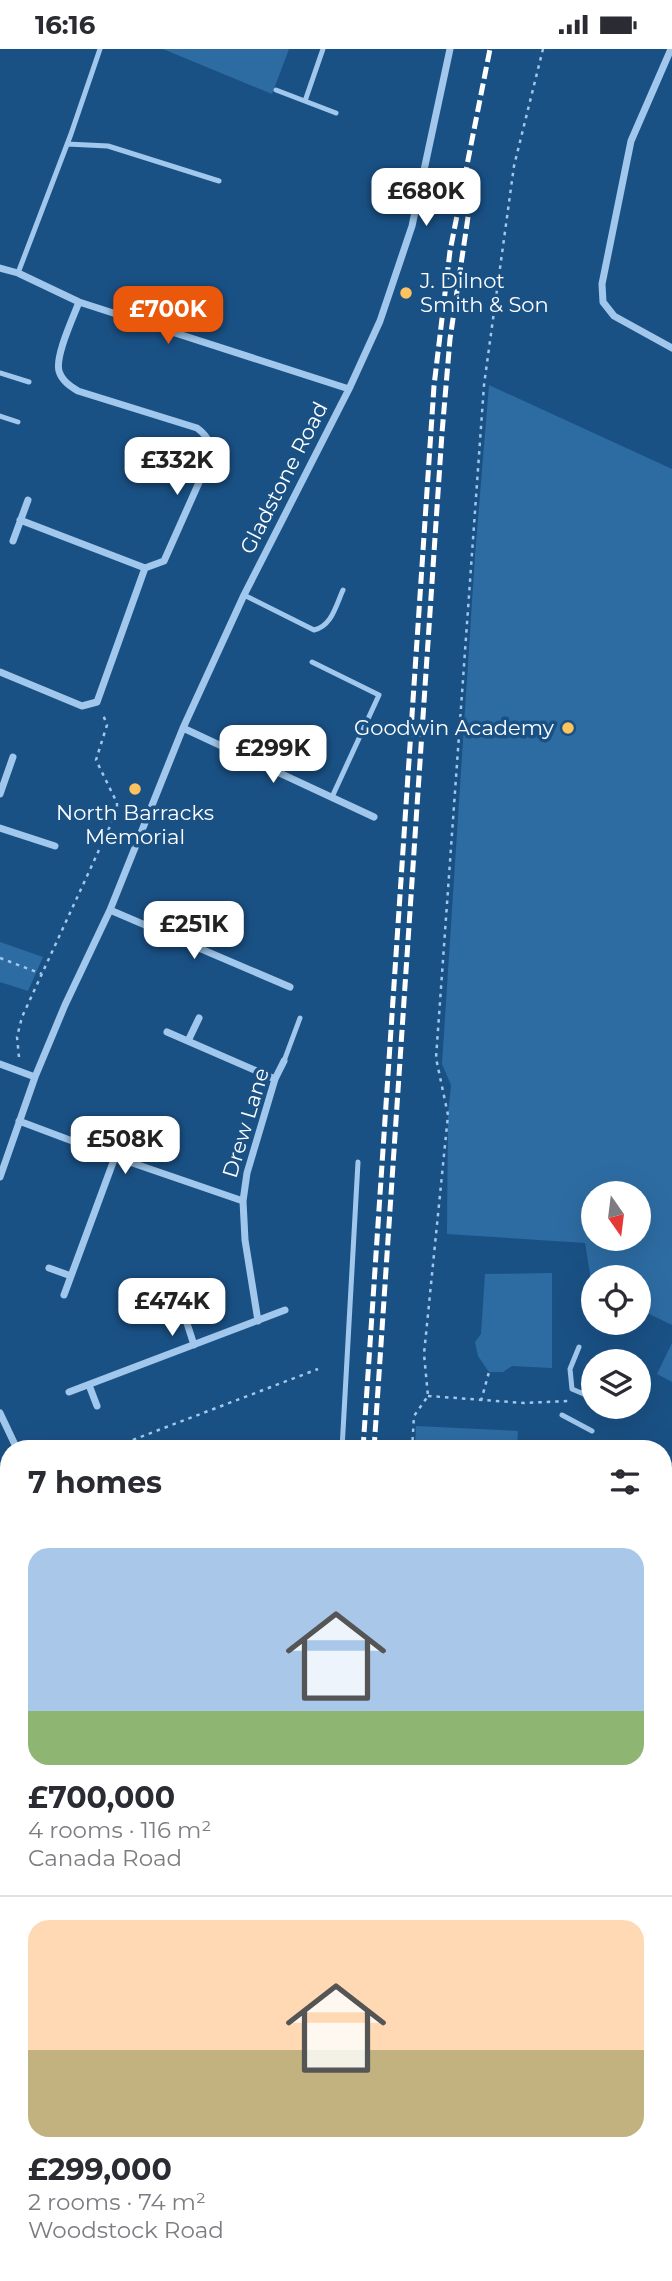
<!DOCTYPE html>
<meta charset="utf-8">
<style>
:root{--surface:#fff;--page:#f7f7f7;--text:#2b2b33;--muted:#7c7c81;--line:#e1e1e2;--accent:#ea580c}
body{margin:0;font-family:Montserrat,sans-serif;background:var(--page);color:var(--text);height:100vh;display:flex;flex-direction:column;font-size:26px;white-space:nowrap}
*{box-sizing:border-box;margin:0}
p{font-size:23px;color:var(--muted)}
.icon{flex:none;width:38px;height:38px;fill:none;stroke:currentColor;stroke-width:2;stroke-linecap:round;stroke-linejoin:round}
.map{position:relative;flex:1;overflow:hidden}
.panel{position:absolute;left:0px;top:1391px;width:672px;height:842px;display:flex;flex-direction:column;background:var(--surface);border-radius:28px 28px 0 0;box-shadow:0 7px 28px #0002}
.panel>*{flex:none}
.needle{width:46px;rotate:166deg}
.tools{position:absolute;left:581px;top:1132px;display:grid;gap:14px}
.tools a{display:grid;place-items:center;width:70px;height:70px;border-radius:50%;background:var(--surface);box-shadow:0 7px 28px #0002;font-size:35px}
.price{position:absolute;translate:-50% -60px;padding:0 16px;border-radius:14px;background:#fff;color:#222;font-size:23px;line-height:46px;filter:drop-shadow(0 2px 4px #0008)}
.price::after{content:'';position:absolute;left:50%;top:42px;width:21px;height:16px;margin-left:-10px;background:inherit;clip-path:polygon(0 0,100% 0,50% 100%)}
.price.current{background:var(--accent);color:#fff}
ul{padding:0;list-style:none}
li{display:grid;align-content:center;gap:14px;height:371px;padding:0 28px}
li+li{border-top:2px solid var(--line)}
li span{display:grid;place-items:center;height:217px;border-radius:21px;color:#555}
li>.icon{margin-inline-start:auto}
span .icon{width:126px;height:126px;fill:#fffc;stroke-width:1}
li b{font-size:30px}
h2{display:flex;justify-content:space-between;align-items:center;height:84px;padding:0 28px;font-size:30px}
.status{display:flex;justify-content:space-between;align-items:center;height:49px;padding:0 35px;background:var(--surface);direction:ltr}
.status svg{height:19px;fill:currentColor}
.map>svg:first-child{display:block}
.green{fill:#2d6ca3;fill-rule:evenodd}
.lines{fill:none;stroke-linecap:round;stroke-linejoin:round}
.path{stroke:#a1c8ec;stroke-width:2.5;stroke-dasharray:3.5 5;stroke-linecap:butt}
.service{stroke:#a1c8ec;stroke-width:5}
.minor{stroke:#a1c8ec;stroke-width:7}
.tertiary{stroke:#a1c8ec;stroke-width:12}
.rail{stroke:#fff;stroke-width:5;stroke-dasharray:12 5;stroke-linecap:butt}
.poi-dot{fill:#fdc35d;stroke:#1a5185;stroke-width:2.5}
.labels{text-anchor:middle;stroke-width:7;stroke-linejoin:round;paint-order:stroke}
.poi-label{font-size:21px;fill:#fff;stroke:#1a5185;text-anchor:start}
.street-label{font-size:21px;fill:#fff;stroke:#1a5185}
</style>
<div class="status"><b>16:16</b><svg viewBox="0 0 49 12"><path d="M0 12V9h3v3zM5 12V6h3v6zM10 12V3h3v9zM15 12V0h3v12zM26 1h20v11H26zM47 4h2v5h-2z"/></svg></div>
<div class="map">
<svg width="672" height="2232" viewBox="0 0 672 2232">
<rect width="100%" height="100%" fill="#1a5185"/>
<path class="green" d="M163,0H289L272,45Z
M489,336L672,420V1276L639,1260V1228H593L592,1237L585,1194L447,1185L448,1066L451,1036L442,1015L475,507ZM593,1144H639V1190H593Z
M0,893L43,908L28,942L0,933Z
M552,1224V1319L512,1317L503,1323H489L478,1307L475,1293L481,1285L485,1225Z
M672,1294V1333L657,1325Z
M416,1377L518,1382L517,1400H415Z
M663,1588L672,1593V1622L663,1623Z
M672,1639V1968L663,1962V1641Z
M663,1969L672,1975V2044L663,2058Z
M429,2224H494L506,2232H431Z"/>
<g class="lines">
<path class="path" d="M0,909L42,925
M19,1008L17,988L22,968L117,762V754L96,711L107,676L102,663
M428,1347L524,1354L568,1352
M481,1352L489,1323
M109,1400L318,1320
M412,1400L414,1367L428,1347L424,1305L448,1066L436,1009L484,336L514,117L543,0
M663,1566L672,1548
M663,1623L672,1622"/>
<path class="service" d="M276,41L336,64
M305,52L323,0
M67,95L108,97L219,132
M18,224L71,85L100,0
M0,324L29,333
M0,367L18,373
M244,546L314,581C332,577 336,556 343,541
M312,613L379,646L332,748
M284,1012L300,969
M579,1298L570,1320L572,1340L593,1349
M562,1366L592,1382
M342,1400L358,1113
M0,1473L9,1468
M663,1507L672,1511
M663,2121L672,2125
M441,2224L443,2232"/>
<path class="minor" d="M671,0L631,92L602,235L603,253L614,267L672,299
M0,219L18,224L79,253L349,340
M20,471L145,519
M13,492L28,451
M0,623L82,657L97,653L145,519L164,512L209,411C212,396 209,388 197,379L78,342C70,337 62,332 59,322C55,307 73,269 79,253
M183,679L374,768
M0,745L13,708
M0,779L55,797
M110,861L290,938
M167,983L275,1030
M188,992L199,969
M0,1015L35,1028
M19,1072L115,1108L243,1152
M0,1128L35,1028L65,956L110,861L183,679L244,546L349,340L380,272L412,177L450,0
M49,1219L71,1227
M64,1246L115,1108
M185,1268L194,1296
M258,1272L245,1191L243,1152L247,1124L275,1030L284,1012
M89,1336L97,1357
M69,1343L285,1261
M0,1364L17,1400
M0,1671L9,1667
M0,2043L9,2039
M0,2152L9,2147
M663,2223L672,2227
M261,2224L264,2232
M141,2232L156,2224"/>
<path class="tertiary" d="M663,1641L672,1639
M0,1924L9,1920
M663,2104L672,2090
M580,2232L585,2224"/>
<path class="rail" d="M363,1400L434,337L450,202L490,0
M374,1400L442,384L450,290L472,141
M402,2224L404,2232
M414,2224L416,2232"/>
</g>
<g class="poi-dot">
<circle cx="406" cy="244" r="7"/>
<circle cx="568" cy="679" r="7"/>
<circle cx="135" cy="740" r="7"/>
</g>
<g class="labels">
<g class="poi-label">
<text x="420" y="239">J. Dilnot<tspan x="420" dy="24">Smith &amp; Son</tspan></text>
<text x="554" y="686" text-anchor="end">Goodwin Academy</text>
<text x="135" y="771" text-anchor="middle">North Barracks<tspan x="135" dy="24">Memorial</tspan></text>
</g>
<g class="street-label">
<text transform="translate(284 429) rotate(-63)" y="7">Gladstone Road</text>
<text transform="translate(246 1074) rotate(-73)" y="7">Drew Lane</text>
</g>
</g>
</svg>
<div class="tools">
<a><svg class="needle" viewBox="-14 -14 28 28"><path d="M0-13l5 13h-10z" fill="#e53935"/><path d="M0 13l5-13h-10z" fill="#7c7c81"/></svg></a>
<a><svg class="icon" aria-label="locate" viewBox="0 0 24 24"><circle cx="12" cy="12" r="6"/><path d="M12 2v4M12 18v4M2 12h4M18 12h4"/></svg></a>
<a><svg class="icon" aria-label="layers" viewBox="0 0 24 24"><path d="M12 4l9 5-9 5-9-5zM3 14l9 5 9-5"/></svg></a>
</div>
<b class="price" style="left:426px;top:179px">£680K</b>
<b class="price current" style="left:168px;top:297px">£700K</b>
<b class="price" style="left:177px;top:448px">£332K</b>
<b class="price" style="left:273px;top:736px">£299K</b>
<b class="price" style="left:194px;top:912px">£251K</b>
<b class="price" style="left:125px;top:1127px">£508K</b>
<b class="price" style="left:172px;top:1289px">£474K</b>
<section class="panel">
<h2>7 homes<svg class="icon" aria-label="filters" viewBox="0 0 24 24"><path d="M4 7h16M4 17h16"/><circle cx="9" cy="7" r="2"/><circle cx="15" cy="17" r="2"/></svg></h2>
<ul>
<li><span style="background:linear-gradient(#a9c7e8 75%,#8fb573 0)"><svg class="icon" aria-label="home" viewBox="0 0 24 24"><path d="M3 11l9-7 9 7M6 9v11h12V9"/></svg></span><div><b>£700,000</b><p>4 rooms · 116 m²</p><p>Canada Road</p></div></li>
<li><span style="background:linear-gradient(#ffd9b3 60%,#c2b280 0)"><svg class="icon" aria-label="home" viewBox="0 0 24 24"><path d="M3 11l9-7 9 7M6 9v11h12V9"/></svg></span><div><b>£299,000</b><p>2 rooms · 74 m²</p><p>Woodstock Road</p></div></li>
</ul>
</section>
</div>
